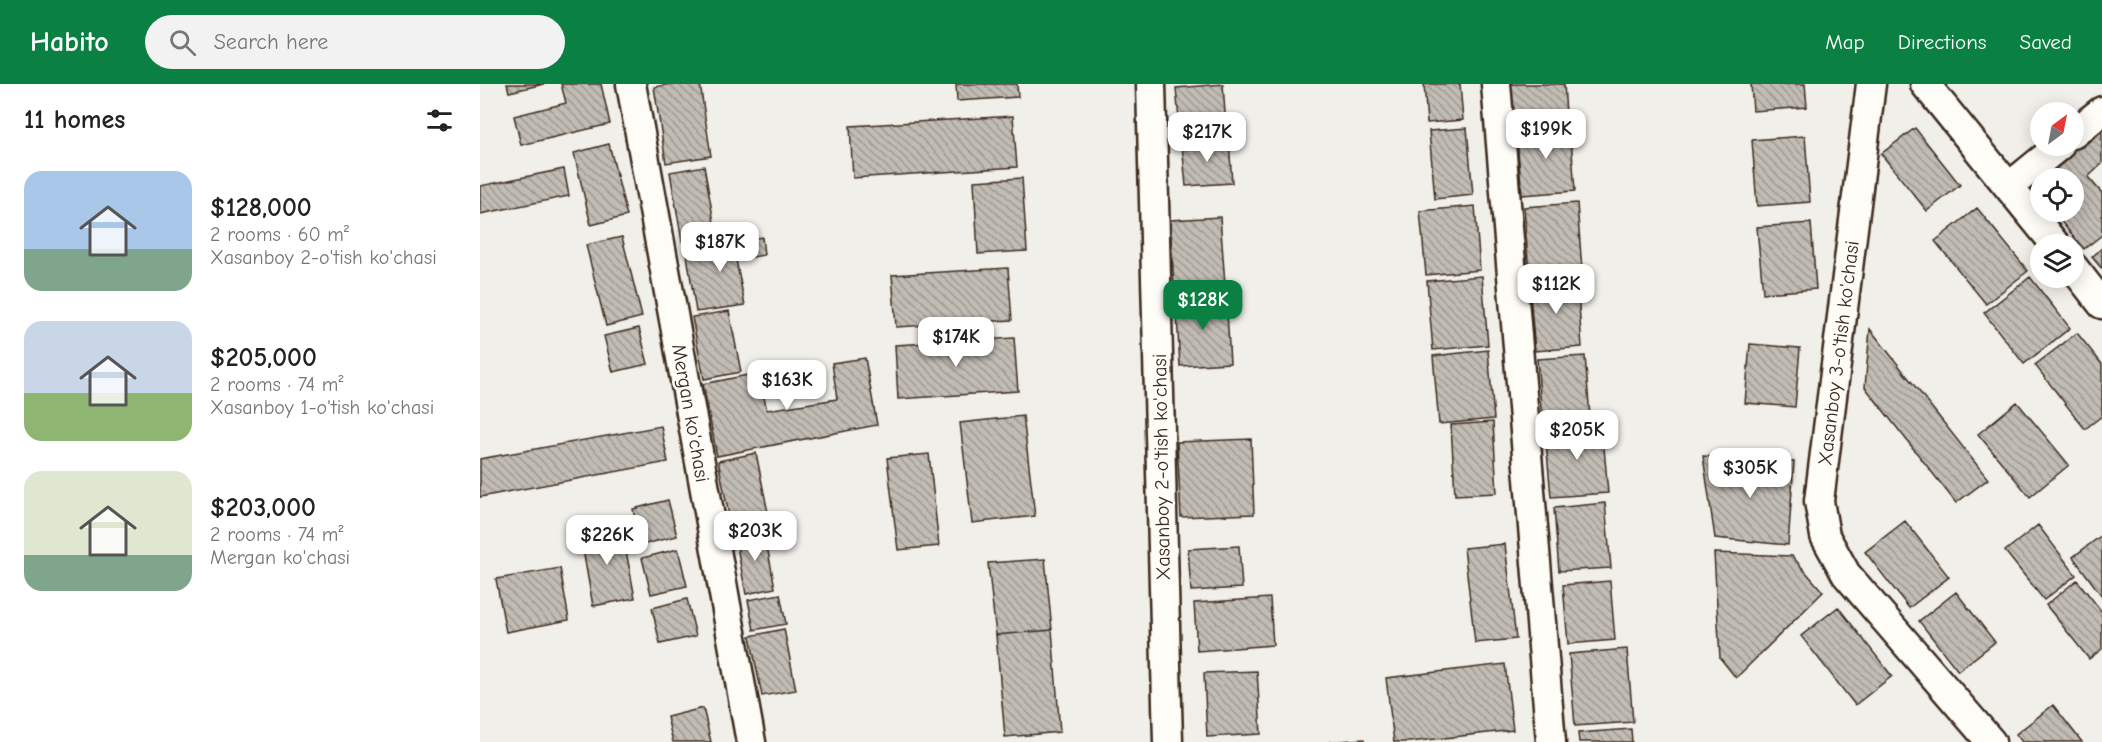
<!DOCTYPE html>
<meta charset="utf-8">
<style>
:root{--surface:#fff;--page:#f2f2f2;--text:#222;--muted:#767676;--accent:#0b8043}
body{margin:0;font-family:"Comic Neue",sans-serif;background:var(--page);color:var(--text);height:100vh;display:flex;flex-direction:column;font-size:22px;white-space:nowrap}
*{box-sizing:border-box;margin:0}
p{font-size:20px;color:var(--muted)}
.icon{flex:none;width:33px;height:33px;fill:none;stroke:currentColor;stroke-width:2;stroke-linecap:round;stroke-linejoin:round}
.map{position:relative;flex:1;overflow:hidden}
.panel{display:flex;flex-direction:column;background:var(--surface);width:480px}
.panel>*{flex:none}
.needle{width:39px;rotate:32deg}
.fabs{position:absolute;left:1550px;top:18px;display:grid;gap:12px}
.fabs a{display:grid;place-items:center;width:54px;height:54px;border-radius:50%;background:var(--surface);box-shadow:0 3px 15px #0003;font-size:30px}
.price{position:absolute;translate:-50% -51px;padding:0 14px;border-radius:12px;background:#fff;color:#222;font-size:20px;line-height:39px;filter:drop-shadow(0 2px 3px #0008)}
.price::after{content:'';position:absolute;left:50%;top:36px;width:18px;height:14px;margin-left:-9px;background:inherit;clip-path:polygon(0 0,100% 0,50% 100%)}
.price.active{background:var(--accent);color:#fff}
ul{padding:0;list-style:none}
li{display:flex;align-items:center;gap:18px;height:150px;padding:0 24px}
li span{display:grid;place-items:center;flex:none;width:168px;height:120px;border-radius:18px;color:#555}
li>.icon{margin-inline-start:auto}
span .icon{width:72px;height:72px;fill:#fffc;stroke-width:1}
li b{font-size:26px}
h2{display:flex;justify-content:space-between;align-items:center;height:72px;padding:0 24px;font-size:26px}
header{display:flex;align-items:center;gap:36px;box-sizing:border-box;height:84px;padding:0 30px;background:var(--accent);color:#fff}
header strong{font-size:28px}
nav{display:flex;gap:33px;margin-inline-start:auto;font-size:21px}
.search{width:420px;height:54px;background:var(--page);display:flex;align-items:center;gap:15px;box-sizing:border-box;padding:0 21px;border-radius:33px;color:var(--muted);font-size:22px}
main{display:flex;flex:1;min-height:0}
.map>svg:first-child{display:block}
.building{fill:url(#building-back-hatch);stroke:#3b2a1e;stroke-width:1.5}
.lines{fill:none;stroke-linecap:round;stroke-linejoin:round}
.minor-casing{stroke:#3b2a1e;stroke-width:33}
.minor{stroke:#fdfcf7;stroke-width:28}
.labels{text-anchor:middle;stroke-width:5;stroke-linejoin:round;paint-order:stroke}
.street-label{font-size:20px;fill:#3b2a1e;stroke:#fdfcf7}
</style>
<header>
<strong>Habito</strong>
<div class="search"><svg class="icon" aria-label="search" viewBox="0 0 24 24"><circle cx="10" cy="10" r="6"/><path d="M15 15l6 6"/></svg>Search here</div>
<nav><a>Map</a><a>Directions</a><a>Saved</a></nav>
</header>
<main>
<section class="panel">
<h2>11 homes<svg class="icon" aria-label="filters" viewBox="0 0 24 24"><path d="M4 7h16M4 17h16"/><circle cx="9" cy="7" r="2"/><circle cx="15" cy="17" r="2"/></svg></h2>
<ul>
<li><span style="background:linear-gradient(#a9c7e8 65%,#7fa58c 0)"><svg class="icon" aria-label="home" viewBox="0 0 24 24"><path d="M3 11l9-7 9 7M6 9v11h12V9"/></svg></span><div><b>$128,000</b><p>2 rooms · 60 m²</p><p>Xasanboy 2-o'tish ko'chasi</p></div></li>
<li><span style="background:linear-gradient(#c9d6e8 60%,#8fb573 0)"><svg class="icon" aria-label="home" viewBox="0 0 24 24"><path d="M3 11l9-7 9 7M6 9v11h12V9"/></svg></span><div><b>$205,000</b><p>2 rooms · 74 m²</p><p>Xasanboy 1-o'tish ko'chasi</p></div></li>
<li><span style="background:linear-gradient(#dfe7d0 70%,#7fa58c 0)"><svg class="icon" aria-label="home" viewBox="0 0 24 24"><path d="M3 11l9-7 9 7M6 9v11h12V9"/></svg></span><div><b>$203,000</b><p>2 rooms · 74 m²</p><p>Mergan ko'chasi</p></div></li>
</ul>
</section>
<div class="map">
<svg width="1622" height="658" viewBox="0 0 1622 658">
<defs>
<pattern id="building-back-hatch" width="6" height="6" patternUnits="userSpaceOnUse" patternTransform="scale(1.5)"><rect width="6" height="6" fill="#c1bcb4"/><path d="M-1 5l2 2M0 0l6 6M5-1l2 2" fill="none" stroke="#9e9992"/></pattern>
</defs>
<rect width="100%" height="100%" fill="#f1efea"/>
<filter id="ink" filterUnits="userSpaceOnUse"><feTurbulence type="fractalNoise" baseFrequency=".0167" numOctaves="2"/><feDisplacementMap in="SourceGraphic" scale="12" xChannelSelector="R" yChannelSelector="G"/><feConvolveMatrix kernelMatrix="1 2 1 2 8 2 1 2 1" color-interpolation-filters="sRGB"/></filter>
<g filter="url(#ink)">
<path class="building" d="M27,0H64L29,8Z
M81,0H121L130,40L41,61L34,32L86,19Z
M191,0H220L231,72L186,79L174,3Z
M476,0H537L538,13L477,17Z
M743,0L746,43L700,46L696,4Z
M944,0H980L983,36L947,39Z
M1030,0H1084L1086,30L1033,34Z
M1271,0H1325L1327,23L1273,27Z
M533,32L537,83L373,94L370,42Z
M1090,41L1095,107L1042,111L1036,45Z
M1616,43L1622,49V80L1608,93L1622,109V151L1604,165L1573,128H1593V94H1560V112L1549,99Z
M987,44L993,111L955,115L949,47Z
M1435,44L1480,101L1447,127L1401,70Z
M1325,52L1330,118L1277,122L1272,56Z
M749,57L752,99L706,102L702,60Z
M129,60L147,132L111,141L94,69Z
M224,82L236,150L202,157L190,88Z
M84,85L89,112L0,130V102Z
M542,94L547,167L498,170L494,97Z
M1097,119L1102,186L1049,190L1044,123Z
M995,122L1000,186L946,191L940,127Z
M1497,124L1548,187L1506,220L1455,157Z
M740,133L745,200L694,203L690,136Z
M1331,139L1336,205L1283,209L1277,143Z
M142,153L162,233L126,242L106,161Z
M282,153L284,171L256,176L265,221L216,228L206,165Z
M1622,164V185L1612,173Z
M528,184L532,236L416,243L412,191Z
M1002,192L1008,261L953,266L947,197Z
M1550,193L1590,244L1544,280L1504,229Z
M1097,195L1102,263L1055,267L1049,199Z
M746,212L750,279L700,282L696,215Z
M249,227L261,288L224,295L212,233Z
M159,244L168,280L133,288L124,252Z
M1390,245L1508,395L1476,419L1385,303Z
M1597,249L1622,280V332L1605,345L1555,281Z
M534,254L538,307L418,315L415,261Z
M1270,260L1320,264L1315,323L1265,319Z
M1008,266L1014,335L959,340L953,272Z
M1105,272L1110,332L1062,336L1057,275Z
M385,274L397,341L237,372L223,300L278,289L287,326L357,315L352,279Z
M1537,318L1589,381L1550,413L1498,350Z
M543,332L555,432L492,439L480,339Z
M1013,338L1017,409L975,411L971,341Z
M1122,341L1128,409L1071,413L1065,346Z
M181,342L188,378L0,413V375Z
M771,355L774,430L701,433L697,358Z
M276,369L290,439L252,446L238,377Z
M449,370L459,462L418,466L407,374Z
M1223,372L1314,378L1308,461L1235,454Z
M188,416L197,452L161,461L153,425Z
M1125,419L1131,484L1079,487L1074,424Z
M1425,437L1469,493L1429,524L1385,468Z
M141,441L155,514L113,522L100,449Z
M1558,441L1596,491L1564,516L1525,467Z
M284,446L295,504L266,510L255,452Z
M1622,451V512L1593,473Z
M1025,460L1036,555L995,559L984,464Z
M759,462L762,504L711,507L708,465Z
M198,465L207,502L171,510L162,474Z
M1234,469L1312,472L1343,508L1256,594L1240,574Z
M565,475L572,546L516,551L508,479Z
M80,484L89,536L26,548L16,495Z
M1597,496L1622,528V565L1609,575L1566,521Z
M1130,497L1135,556L1088,560L1083,501Z
M1476,508L1515,558L1478,587L1439,537Z
M300,510L306,540L274,546L268,516Z
M790,514L793,561L717,567L714,519Z
M207,515L216,552L180,560L172,524Z
M1358,523L1412,592L1375,621L1321,552Z
M304,545L316,606L282,612L270,552Z
M572,546L580,648L525,653L516,551Z
M1147,565L1153,638L1095,642L1089,570Z
M1025,580L1033,646L930,658H914L906,594Z
M777,587L781,650L727,653L724,589Z
M1573,621L1602,658H1542L1536,650Z
M223,624L231,658H193L187,633Z
M1151,645L1152,658H1099L1098,649Z
M884,655V658H849Z"/>
<g class="lines">
<defs>
<path id="minor" d="M151,0L271,658
M671,0L688,658
M1016,0L1071,658
M1391,0L1339,417L1345,452L1366,490L1511,658
M1445,0L1575,160
M1593,50L1622,27
M1530,102L1579,62
M1593,183L1622,220"/>
</defs>
<use href="#minor" class="minor-casing"/>
<use href="#minor" class="minor"/>
</g>
</g>
<g class="labels">
<g class="street-label">
<text transform="translate(1358 269) rotate(-83)" y="7">Xasanboy 3-o'tish ko'chasi</text>
<text transform="translate(211 329) rotate(80)" y="7">Mergan ko'chasi</text>
<text transform="translate(681 383) rotate(-91)" y="7">Xasanboy 2-o'tish ko'chasi</text>
</g>
</g>
</svg>
<div class="fabs">
<a><svg class="needle" viewBox="-14 -14 28 28"><path d="M0-13l5 13h-10z" fill="#e53935"/><path d="M0 13l5-13h-10z" fill="#767676"/></svg></a>
<a><svg class="icon" aria-label="locate" viewBox="0 0 24 24"><circle cx="12" cy="12" r="6"/><path d="M12 2v4M12 18v4M2 12h4M18 12h4"/></svg></a>
<a><svg class="icon" aria-label="layers" viewBox="0 0 24 24"><path d="M12 4l9 5-9 5-9-5zM3 14l9 5 9-5"/></svg></a>
</div>
<b class="price" style="left:1066px;top:76px">$199K</b>
<b class="price" style="left:727px;top:79px">$217K</b>
<b class="price" style="left:240px;top:189px">$187K</b>
<b class="price" style="left:1076px;top:231px">$112K</b>
<b class="price active" style="left:723px;top:247px">$128K</b>
<b class="price" style="left:476px;top:284px">$174K</b>
<b class="price" style="left:307px;top:327px">$163K</b>
<b class="price" style="left:1097px;top:377px">$205K</b>
<b class="price" style="left:1270px;top:415px">$305K</b>
<b class="price" style="left:275px;top:478px">$203K</b>
<b class="price" style="left:127px;top:482px">$226K</b>
</div>
</main>
